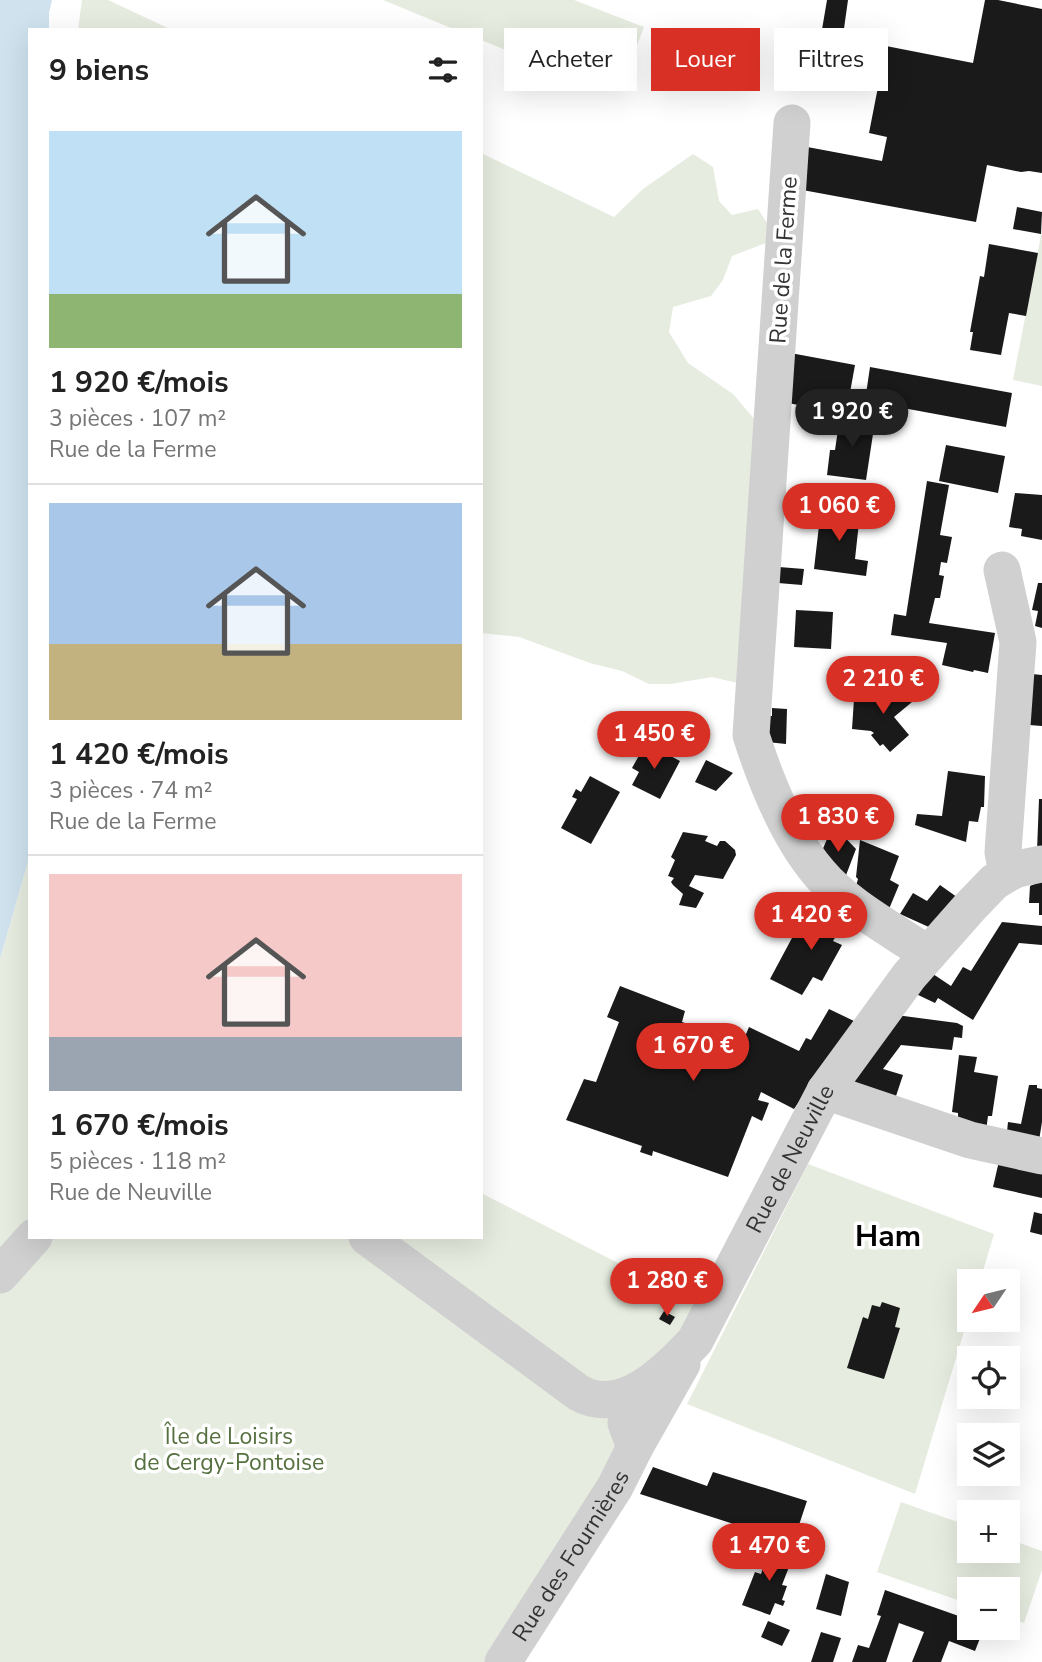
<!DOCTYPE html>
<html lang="fr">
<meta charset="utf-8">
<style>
:root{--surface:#fff;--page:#f6f6f6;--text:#222;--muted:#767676;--line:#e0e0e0;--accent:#d93025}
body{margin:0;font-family:"Nunito Sans",sans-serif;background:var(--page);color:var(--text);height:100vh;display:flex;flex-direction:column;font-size:26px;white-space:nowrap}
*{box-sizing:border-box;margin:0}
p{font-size:23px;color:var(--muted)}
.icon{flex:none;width:38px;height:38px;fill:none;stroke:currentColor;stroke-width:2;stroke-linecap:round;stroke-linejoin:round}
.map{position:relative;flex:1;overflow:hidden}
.drawer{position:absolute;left:28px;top:28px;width:455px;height:1211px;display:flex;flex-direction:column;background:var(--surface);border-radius:0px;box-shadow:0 7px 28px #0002}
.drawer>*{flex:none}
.guide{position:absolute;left:504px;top:28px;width:432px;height:63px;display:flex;gap:14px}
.needle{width:46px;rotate:235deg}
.tools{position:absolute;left:957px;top:1269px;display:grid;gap:14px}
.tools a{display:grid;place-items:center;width:63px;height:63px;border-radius:0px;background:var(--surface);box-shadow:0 7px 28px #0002;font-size:35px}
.price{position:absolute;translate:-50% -60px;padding:0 16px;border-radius:24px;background:var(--accent);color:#fff;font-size:23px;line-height:46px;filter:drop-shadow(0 2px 4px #0008)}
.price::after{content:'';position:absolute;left:50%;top:42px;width:21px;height:16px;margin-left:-10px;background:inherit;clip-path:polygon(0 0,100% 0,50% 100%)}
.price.active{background:#222;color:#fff}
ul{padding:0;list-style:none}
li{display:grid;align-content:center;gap:14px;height:371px;padding:0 21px}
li+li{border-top:2px solid var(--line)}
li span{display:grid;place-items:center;height:217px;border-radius:0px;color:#555}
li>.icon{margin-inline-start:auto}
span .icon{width:126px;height:126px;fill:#fffc;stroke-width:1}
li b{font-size:30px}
h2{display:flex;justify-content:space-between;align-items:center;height:84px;padding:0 21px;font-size:30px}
.pill{padding:0 24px;border-radius:0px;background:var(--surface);box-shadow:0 7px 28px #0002;font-size:24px;line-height:63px}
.pill.active{background:var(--accent);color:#fff}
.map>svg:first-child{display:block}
.green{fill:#e6ecdf}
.water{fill:#cfe2ee}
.building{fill:#1a1a1a}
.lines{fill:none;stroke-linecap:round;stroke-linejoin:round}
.minor{stroke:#d0d0d0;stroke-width:37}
.labels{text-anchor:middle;stroke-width:7;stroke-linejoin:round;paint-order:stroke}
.street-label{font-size:23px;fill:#333;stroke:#fff}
.park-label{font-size:23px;fill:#56703f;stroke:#fff}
.district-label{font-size:30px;font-weight:bold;fill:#000;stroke:#fff}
</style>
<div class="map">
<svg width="1042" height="1662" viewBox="0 0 1042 1662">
<rect width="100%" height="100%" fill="#fff"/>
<path class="green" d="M82,0H108L172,30H78Z
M383,0H574L644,27L630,64L613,58L601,89L481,40V30H456Z
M481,153L614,217L643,189L693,154L713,167L719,201L732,215L758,209L769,226L766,243L732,256L723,280L711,296L673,307L669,332L688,363L733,394L756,421L737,683L712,677L671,684H649L622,671L590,663L519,637L481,633Z
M1042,230V386L1013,380Z
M30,855V1237H481V1193L706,1308L497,1662H0V959Z
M808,1164L994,1234L980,1281H970L969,1315L915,1494L687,1404Z
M901,1502L969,1526L970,1550H1008V1539L1042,1551V1570L1024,1623L1008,1617V1589H970L969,1604L877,1572Z"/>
<path class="water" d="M0,0H52L49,13V30H30V855L0,959Z"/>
<path class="building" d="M827,0H848L841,50H839L837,63L817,59Z
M985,0H998L1042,9V173L1029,171L1021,172L987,165L976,222L797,189L802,146L882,161L887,137L869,133L886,46L973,63Z
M1017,207L1042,212L1041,234L1013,229Z
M989,244L1038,253L1026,316L1009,313L1001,355L970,350L973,332H970L980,276L984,277Z
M785,352L855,365L849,398L820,392L817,408L781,402Z
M870,367L1012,393L1006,427L865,401Z
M840,416L875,421L866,480L827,475L830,450H835Z
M946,445L1005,456L998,493L939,481Z
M927,481L949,485L940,535L952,537L947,563L941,562L939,575L944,576L940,598H935L929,623L995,633L988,673L974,670L973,672L942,665L947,643L891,635L894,614L906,616Z
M1015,493L1042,495V540L1021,536L1022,529L1009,527Z
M821,508L860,513L855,559L868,561L866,576L814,569Z
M779,567L804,569L802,585L778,583Z
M1038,583H1042V628L1035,626L1038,611L1032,610Z
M796,610L833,612L831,649L794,647Z
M1032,674L1042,675V726L1029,725Z
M894,683L897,686L906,685L911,691L909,699L912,702L894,717L909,735L890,752L883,744L880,746L871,735L874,733L871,731L852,729L854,699L873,701Z
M772,708L787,709L786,744L767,742L764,716H772Z
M646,743L680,761L660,799L632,785L639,772L632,768Z
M706,760L733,773L716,791L695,782Z
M948,771L985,776L984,807H981L978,822L969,821L966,842L915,825L917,814L942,816Z
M590,776L620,792L591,844L561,828L577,799L572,797L576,789L581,792Z
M1039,799H1042V851H1037Z
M833,825L856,849L843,883L819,858Z
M683,832L708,836L705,841L717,846L720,841H725L735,850L736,855L723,879L695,875L689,886L704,893L696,908L679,905L683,894L673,885L671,882L674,878L668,876L675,860L671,857Z
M860,840L899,856L890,880L899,885L889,909L854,892L858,879L856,877Z
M1042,881V915H1039V903H1029L1030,886Z
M940,885L961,900L931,928L900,914L913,893L927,901Z
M834,900L849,913L833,941L842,945L822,981L813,977L802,995L770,979L800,923L816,932L819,926L813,922L815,918L821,922Z
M1002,922L1042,926V945L1019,943L973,1020L938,998L935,1003L914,993L930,972L951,986L963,967L971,971Z
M620,986L685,1011L682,1022L697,1027L695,1033L725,1046L718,1061L732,1067L749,1027L799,1051L806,1038L811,1040L829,1009L854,1021L794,1109L761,1092L758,1100L769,1103L762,1121L752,1116L728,1177L653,1151L652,1156L640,1152L642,1146L566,1120L584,1079L596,1082L619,1022L607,1017Z
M896,1015L957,1023L963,1026L962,1038L954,1037L952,1050L901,1045L883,1069L903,1075L893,1105L848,1090Z
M959,1055L977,1057L974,1072L998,1076L992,1116H988L985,1138L958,1125V1113L952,1112Z
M1029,1085H1037V1088L1042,1089V1122L1038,1147L1006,1141L1008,1122L1021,1124Z
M999,1161L1042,1170V1198L993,1187Z
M1034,1212L1042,1214V1235L1030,1232Z
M882,1302L900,1308L895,1327L900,1328L884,1379L847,1368L863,1317L868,1319L872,1305L880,1307Z
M664,1311L675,1317L670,1325L659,1319Z
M653,1467L707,1486L713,1472L807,1501L793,1543L640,1494Z
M771,1546L794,1554L782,1585L787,1586L782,1600L785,1601L783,1606L775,1603L770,1615L742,1605L755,1572L761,1574Z
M826,1574L849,1582L841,1616L816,1609Z
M885,1590L970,1620V1628H984L975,1651L949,1641L941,1662H912L924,1632L899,1623L886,1662H852L858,1645L869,1648L881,1616L877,1615Z
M768,1621L790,1630L782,1646L761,1637Z
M821,1632L841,1638L833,1662H811Z"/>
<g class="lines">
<g class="minor">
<path d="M792,123L751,735C766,782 787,836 820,874C847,906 893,930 928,954"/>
<path d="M1002,570L1018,642L1003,852L1007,874"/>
<path d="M825,1091L970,1140L1042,1156"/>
<path id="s1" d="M367,1237L579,1393C622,1417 667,1371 695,1341L825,1091L909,976L969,908L994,882L1007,874L1017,869L1042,864"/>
<path d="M0,1275L34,1237"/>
<path d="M626,1423L635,1447L682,1364"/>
<path id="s2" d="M503,1662L615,1487L635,1447"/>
</g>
</g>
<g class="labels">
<g class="street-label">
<text transform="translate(783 260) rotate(-86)" y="8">Rue de la Ferme</text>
<text dy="8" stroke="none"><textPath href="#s1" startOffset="606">Rue de Neuville</textPath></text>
<text dy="8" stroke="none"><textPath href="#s2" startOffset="126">Rue des Fournières</textPath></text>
</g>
<g class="park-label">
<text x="229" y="1444">Île de Loisirs<tspan x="229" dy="26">de Cergy-Pontoise</tspan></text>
</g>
<g class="district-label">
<text x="888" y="1246">Ham</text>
</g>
</g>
</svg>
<div class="tools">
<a><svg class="needle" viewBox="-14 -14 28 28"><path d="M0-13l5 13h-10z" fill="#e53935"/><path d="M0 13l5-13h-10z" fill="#767676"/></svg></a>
<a><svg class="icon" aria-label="locate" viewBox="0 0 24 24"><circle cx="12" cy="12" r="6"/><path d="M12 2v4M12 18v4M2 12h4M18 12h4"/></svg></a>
<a><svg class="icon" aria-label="layers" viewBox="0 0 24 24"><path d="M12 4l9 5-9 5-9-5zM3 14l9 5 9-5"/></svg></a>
<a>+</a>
<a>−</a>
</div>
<b class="price active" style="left:852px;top:449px">1 920 €</b>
<b class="price" style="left:839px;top:543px">1 060 €</b>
<b class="price" style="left:883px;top:716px">2 210 €</b>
<b class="price" style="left:654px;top:771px">1 450 €</b>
<b class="price" style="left:838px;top:854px">1 830 €</b>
<b class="price" style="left:811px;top:952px">1 420 €</b>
<b class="price" style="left:693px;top:1083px">1 670 €</b>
<b class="price" style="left:667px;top:1318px">1 280 €</b>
<b class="price" style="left:769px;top:1583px">1 470 €</b>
<div class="guide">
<a class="pill">Acheter</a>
<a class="pill active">Louer</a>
<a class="pill">Filtres</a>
</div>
<section class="drawer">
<h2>9 biens<svg class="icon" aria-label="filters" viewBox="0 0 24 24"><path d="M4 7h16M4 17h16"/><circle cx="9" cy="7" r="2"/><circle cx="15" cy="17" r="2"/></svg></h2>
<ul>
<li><span style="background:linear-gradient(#bfe0f5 75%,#8fb573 0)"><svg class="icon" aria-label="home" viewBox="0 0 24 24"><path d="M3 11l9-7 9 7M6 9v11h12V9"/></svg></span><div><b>1 920 €/mois</b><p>3 pièces · 107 m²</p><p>Rue de la Ferme</p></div></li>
<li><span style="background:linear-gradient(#a9c7e8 65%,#c2b280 0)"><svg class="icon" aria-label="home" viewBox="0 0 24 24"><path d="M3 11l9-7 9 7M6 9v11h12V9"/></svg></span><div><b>1 420 €/mois</b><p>3 pièces · 74 m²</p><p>Rue de la Ferme</p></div></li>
<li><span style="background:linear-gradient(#f6c9c9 75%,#9aa5b1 0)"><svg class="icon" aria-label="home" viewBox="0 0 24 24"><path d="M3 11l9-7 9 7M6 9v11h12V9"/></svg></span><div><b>1 670 €/mois</b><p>5 pièces · 118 m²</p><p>Rue de Neuville</p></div></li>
</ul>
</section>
</div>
